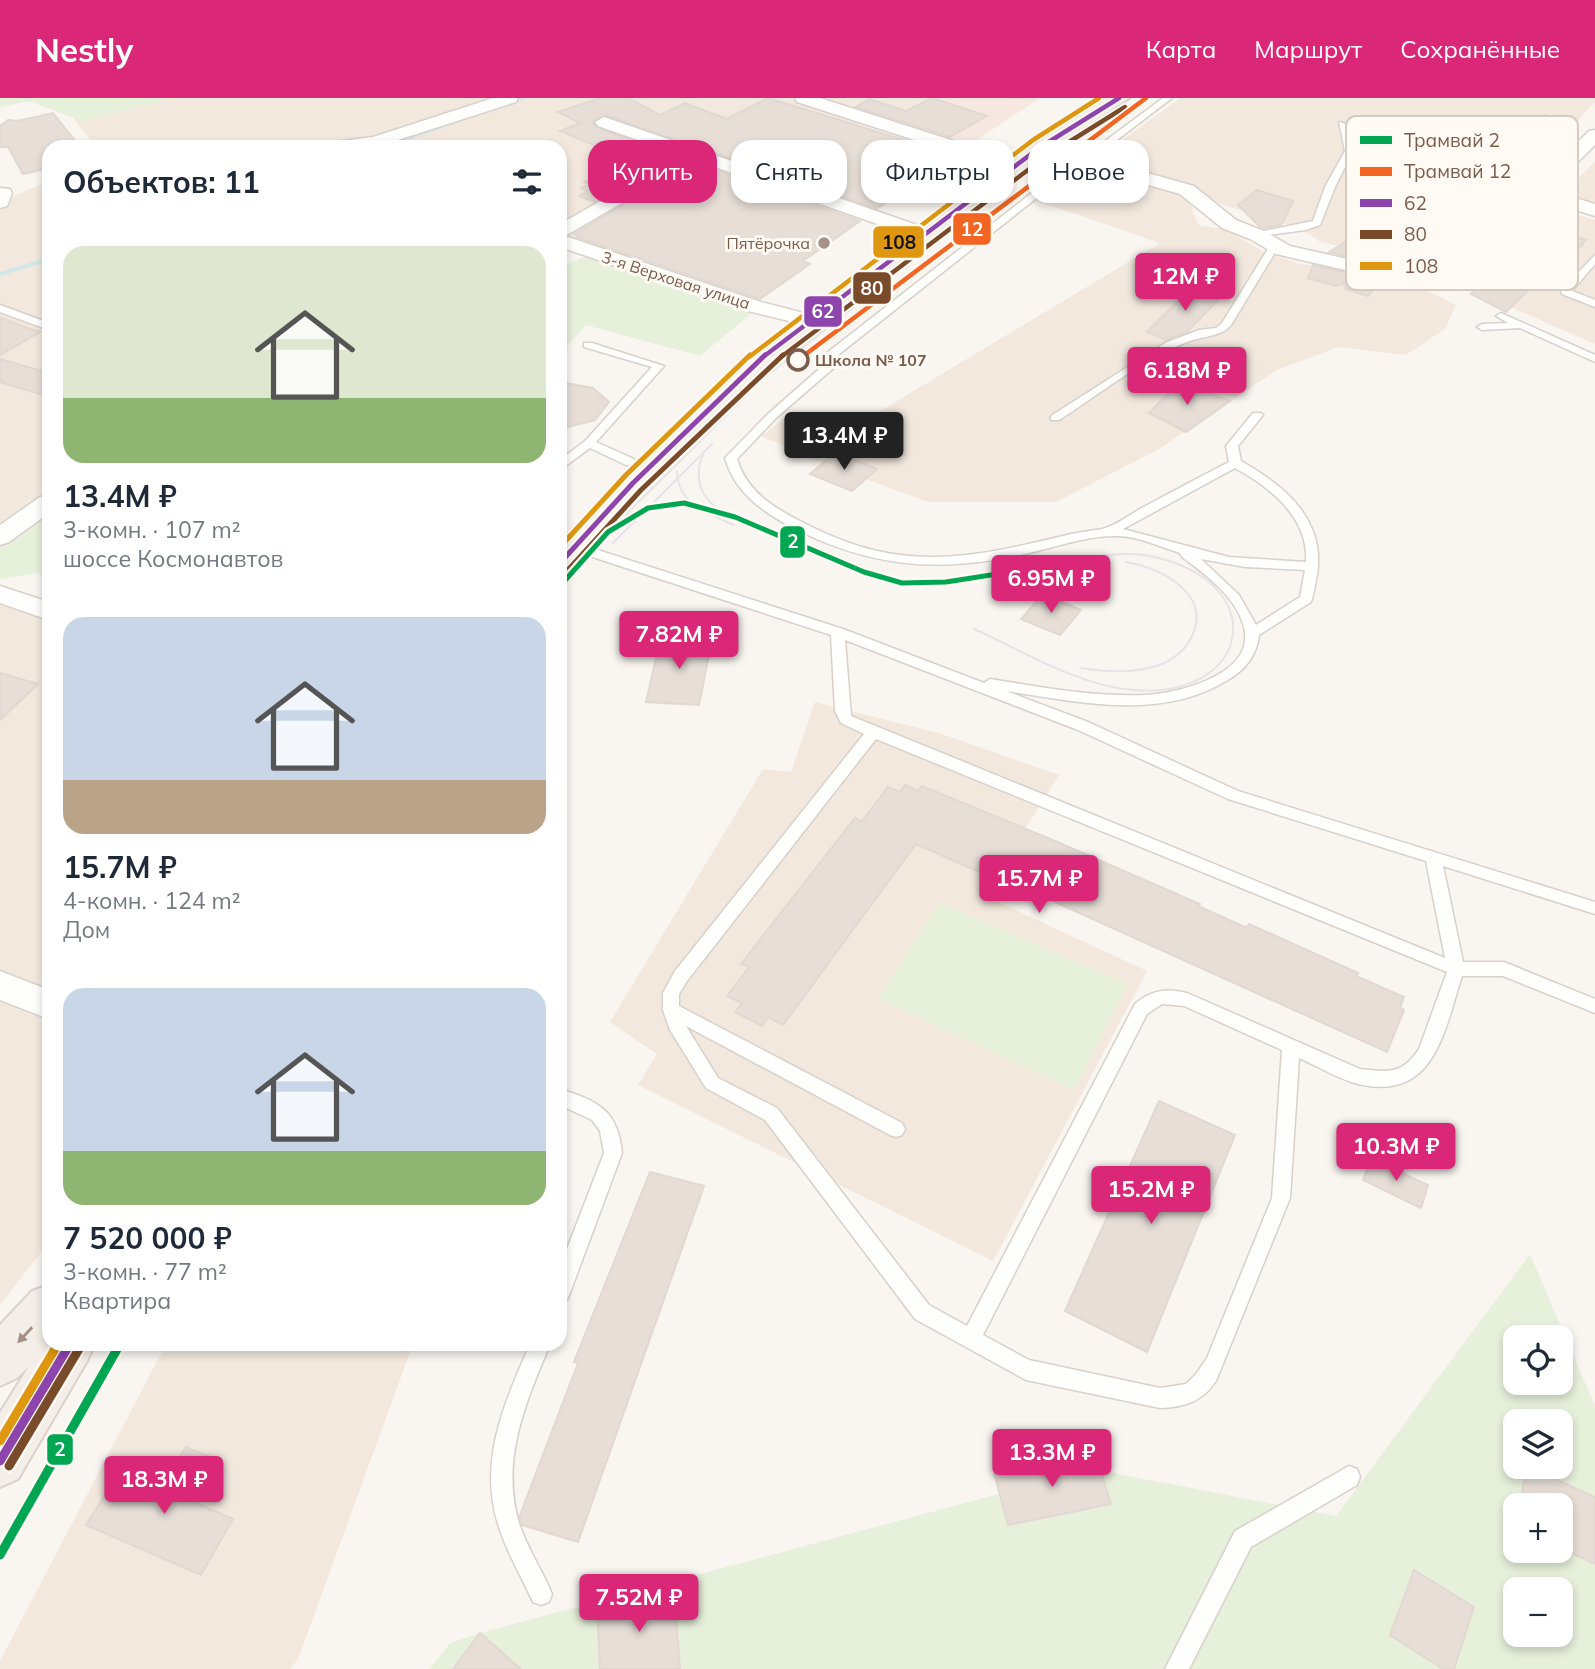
<!DOCTYPE html>
<html lang="ru">
<meta charset="utf-8">
<style>
:root{--surface:#fff;--page:#f2f2f3;--text:#1f2937;--muted:#747a83;--accent:#db2777}
body{margin:0;font-family:Mulish,sans-serif;background:var(--page);color:var(--text);height:100vh;display:flex;flex-direction:column;font-size:26px;white-space:nowrap}
*{box-sizing:border-box;margin:0}
p{font-size:23px;color:var(--muted)}
.icon{flex:none;width:38px;height:38px;fill:none;stroke:currentColor;stroke-width:2;stroke-linecap:round;stroke-linejoin:round}
.map{position:relative;flex:1;overflow:hidden}
.details{position:absolute;left:42px;top:42px;width:525px;height:1211px;display:flex;flex-direction:column;background:var(--surface);border-radius:21px;box-shadow:0 4px 10px #0003}
.details>*{flex:none}
.banner{position:absolute;left:588px;top:42px;width:665px;height:63px;display:flex;gap:14px}
.controls{position:absolute;left:1503px;top:1227px;display:grid;gap:14px}
.controls a{display:grid;place-items:center;width:70px;height:70px;border-radius:14px;background:var(--surface);box-shadow:0 4px 10px #0003;font-size:35px}
.price{position:absolute;translate:-50% -60px;padding:0 16px;border-radius:7px;background:var(--accent);color:#fff;font-size:23px;line-height:46px;filter:drop-shadow(0 2px 4px #0008)}
.price::after{content:'';position:absolute;left:50%;top:42px;width:21px;height:16px;margin-left:-10px;background:inherit;clip-path:polygon(0 0,100% 0,50% 100%)}
.price.current{background:#222;color:#fff}
ul{padding:0;list-style:none}
li{display:grid;align-content:center;gap:14px;height:371px;padding:0 21px}
li span{display:grid;place-items:center;height:217px;border-radius:21px;color:#555}
li>.icon{margin-inline-start:auto}
span .icon{width:126px;height:126px;fill:#fffc;stroke-width:1}
li b{font-size:30px}
h2{display:flex;justify-content:space-between;align-items:center;height:84px;padding:0 21px;font-size:30px}
.pill{padding:0 24px;border-radius:21px;background:var(--surface);box-shadow:0 4px 10px #0003;font-size:24px;line-height:63px}
.pill.current{background:var(--accent);color:#fff}
header{display:flex;align-items:center;gap:42px;box-sizing:border-box;height:98px;padding:0 35px;background:var(--accent);color:#fff}
header strong{font-size:33px}
nav{display:flex;gap:38px;margin-inline-start:auto;font-size:24px}
.map>svg:first-child{display:block}
.residential{fill:#f2e8de}
.commercial{fill:#f6e8e1}
.green{fill:#e7f0db;fill-rule:evenodd}
.lines{fill:none;stroke-linecap:round;stroke-linejoin:round}
.stream{fill:#d0e8ea;fill-rule:evenodd}
.building{fill:#e6ded7;stroke:#e2d8d2;stroke-width:2}
.service-casing{stroke:#d7d1cb;stroke-width:3}
.minor-casing{stroke:#d7d1cb;stroke-width:3}
.primary-casing{stroke:#dad1cc;stroke-width:4}
.service{fill:#fefefd;fill-rule:evenodd}
.minor{fill:#fefefd;fill-rule:evenodd}
.primary{fill:#f3eee8;fill-rule:evenodd}
.tram{stroke:#e6e3e7;stroke-width:2}
.bus-1-far2-casing{stroke:#fffaf3;stroke-width:8}
.bus-1-far1-casing{stroke:#fffaf3;stroke-width:10}
.bus-1-casing{stroke:#fffaf3;stroke-width:14}
.bus-2-far2-casing{stroke:#fffaf3;stroke-width:8}
.bus-2-far1-casing{stroke:#fffaf3;stroke-width:10}
.bus-2-casing{stroke:#fffaf3;stroke-width:14}
.bus-3-far2-casing{stroke:#fffaf3;stroke-width:8}
.bus-3-far1-casing{stroke:#fffaf3;stroke-width:10}
.bus-3-casing{stroke:#fffaf3;stroke-width:14}
.bus-1-far2{stroke:#8e44ad;stroke-width:4.5}
.bus-1-far1{stroke:#8e44ad;stroke-width:5}
.bus-1{stroke:#8e44ad;stroke-width:9}
.bus-2-far2{stroke:#7a4b2a;stroke-width:4.5}
.bus-2-far1{stroke:#7a4b2a;stroke-width:5}
.bus-2{stroke:#7a4b2a;stroke-width:9}
.bus-3-far2{stroke:#de970f;stroke-width:4.5}
.bus-3-far1{stroke:#de970f;stroke-width:5}
.bus-3{stroke:#de970f;stroke-width:9}
.tram-1-far1-casing{stroke:#fffaf3;stroke-width:10}
.tram-1-casing{stroke:#fffaf3;stroke-width:14}
.tram-2-far1-casing{stroke:#fffaf3;stroke-width:8}
.tram-2-casing{stroke:#fffaf3;stroke-width:10}
.tram-1-far1{stroke:#00a651;stroke-width:5}
.tram-1{stroke:#00a651;stroke-width:9}
.tram-2-far1{stroke:#f26522;stroke-width:4.5}
.tram-2{stroke:#f26522;stroke-width:5}
.oneway{fill:#a48f83}
.poi-dot{fill:#a69286;stroke:#fffaf3;stroke-width:2.5}
.stop-dot{fill:#fffaf3;stroke:#7a5c4d;stroke-width:3.5}
.labels{text-anchor:middle;stroke-width:6;stroke-linejoin:round;paint-order:stroke}
.far-poi-label{font-size:16px;fill:#7a5c4d;stroke:#fffaf3;text-anchor:end}
.far-street-label{font-size:16px;fill:#7a5c4d;stroke:#fffaf3}
.far-stop-label{font-size:16px;font-weight:bold;fill:#7a5c4d;stroke:#fffaf3;text-anchor:start}
.key{fill:#fffaf3;stroke:#d7cbc1;stroke-width:2}
.key-label{font-size:19px;fill:#7a5c4d}
.line-badge{stroke:#fffaf3;stroke-width:2.5}
.badge-label{font-size:19px;text-anchor:middle;font-weight:bold;fill:#fff}
.pale-badge-label{font-size:19px;text-anchor:middle;font-weight:bold;fill:#111}
</style>
<header>
<strong>Nestly</strong>
<nav><a>Карта</a><a>Маршрут</a><a>Сохранённые</a></nav>
</header>
<div class="map">
<svg width="1595" height="1571" viewBox="0 0 1595 1571">
<rect width="100%" height="100%" fill="#f9f5f0"/>
<path class="residential" d="M154,0H925L888,21L859,26L866,67L825,93L786,97L749,82L626,160L560,140V49H96L74,21Z
M1180,0H1595V4L1444,167L1320,144L1304,132L1211,103L1095,62Z
M1595,63V106L1565,96L1575,84Z
M1109,76L1191,97L1193,116L1200,128L1226,131L1264,154L1301,166L1348,171L1428,193L1456,207L1445,231L1406,257L1338,249L1277,272L1159,351L1056,404H928L822,365L761,338L789,317L852,330L1160,145L1032,101L1053,84L1079,83Z
M49,83V403L0,440V104Z
M1556,110L1595,122V246L1478,195Z
M0,504L49,519V1144L0,1207Z
M815,604L942,636L1059,677L983,797L1147,873L993,1163L638,987L657,956L610,924L763,671L791,674Z
M166,1246H413L298,1561L290,1571H0V1563Z"/>
<path class="commercial" d="M925,0H1040L969,47L892,19Z"/>
<path class="green" d="M0,0H176L83,23L28,3L0,9Z
M586,158L743,206L752,215L700,258L586,227L560,256V170Z
M49,410V493L39,475L0,481V447Z
M939,804L1128,886L1074,992L878,901Z
M1530,1156L1595,1308V1571H430L450,1545L480,1535L1092,1371L1336,1418ZM1516,1239H1561V1284H1516ZM1516,1323H1561V1368H1516ZM1516,1407H1561V1452H1516ZM1516,1491H1561V1536H1516Z"/>
<g class="lines">
<path class="stream" d="M520,0H527L389,49H382Z
M49,159V163L0,178V174Z"/>
</g>
<path class="building" d="M601,0H628L660,17L685,5L727,21L768,0L931,50L925,54L948,60L877,111L605,17L594,22L593,26L597,30L860,123L803,163L810,166L760,201L577,139L579,138L574,136L628,104L631,99L629,93L621,89L594,104L579,98L588,93L581,90L589,86L584,84L627,61L560,33L580,25L558,14Z
M932,0L987,18L950,39L856,9L869,1L906,13Z
M53,15L80,49H49V70L23,76L8,49H0V28L8,22L17,23Z
M1545,17L1576,26L1536,67L1526,64L1420,172L1449,95L1455,90L1465,92L1474,83L1476,84L1518,44L1515,43Z
M1257,92L1293,103L1281,127L1264,130L1259,128L1238,107Z
M1534,127L1586,142L1561,172L1524,162L1517,166V170L1542,179L1506,214L1471,196L1493,168L1497,169Z
M1369,129L1413,146L1393,169L1329,154Z
M1313,167L1381,183L1368,198L1346,191L1343,185L1336,188L1308,180Z
M1193,188L1223,197L1187,234L1166,242L1147,234Z
M0,220L40,234L0,257Z
M0,261L49,275V299L0,284Z
M560,284L593,290L609,304L595,322L560,331Z
M1179,285L1230,303L1186,334L1149,315Z
M836,354L877,371L852,393L810,376Z
M1043,496L1081,512L1060,537L1021,521Z
M661,538L712,542L699,607L646,604Z
M0,575L38,586L0,622Z
M905,687L918,693L922,688L1055,743L1200,806L1198,808L1247,830L1249,826L1358,875L1356,878L1404,899L1400,910L1404,912L1387,954L995,777L993,780L916,746L783,927L768,919L762,928L735,914L742,905L727,898L749,869L741,866L855,720L862,723L888,689L900,694Z
M1159,1003L1235,1037L1147,1254L1065,1213Z
M1371,1061L1428,1087L1421,1110L1363,1082Z
M650,1074L704,1088L578,1444L522,1427L520,1417L578,1265L574,1264Z
M186,1349L210,1359L185,1400L233,1421L201,1477L86,1427L119,1375L160,1392Z
M1095,1355L1111,1406L1008,1427L994,1375Z
M1527,1368L1595,1399V1466L1561,1450V1407H1549L1522,1394Z
M1414,1472L1474,1509L1454,1571H1443L1390,1537Z
M674,1494L680,1571H600L597,1506Z
M480,1535L521,1571H453Z"/>
<g class="lines">
<defs>
<path id="service" d="M1163,0H1172L1087,65L1062,80L838,257L837,267L776,320L737,361C747,395 777,412 808,427C903,476 972,460 1071,436C1081,434 1092,433 1102,431C1115,428 1128,418 1140,411C1170,395 1199,379 1229,364L1226,348L1253,315H1261L1263,317L1238,348L1241,363C1285,388 1326,422 1317,477C1315,486 1314,496 1311,504L1259,537C1257,558 1244,573 1226,583C1160,623 1078,604 1006,593L1088,624L1238,693L1595,804V816L1443,768L1463,864H1504L1595,901V915L1503,878H1462C1444,933 1435,1004 1358,986C1338,981 1318,968 1299,960L1290,1100L1216,1283C1202,1304 1184,1309 1160,1310L1026,1282L915,1221L765,1022L706,990L670,932L663,912V895L675,873L864,636L841,625L835,613L831,537L571,452L569,449L571,446H579L843,531L984,585L990,581C1041,589 1093,599 1145,597C1175,596 1250,578 1245,535C1241,502 1206,477 1182,459L1180,455C1160,449 1141,439 1119,438C1087,437 1056,449 1025,456C940,475 872,470 793,430C763,414 735,395 725,360L768,316L827,264L828,254L1056,76L1081,61ZM1235,370C1270,389 1309,420 1306,464L1229,459L1123,431ZM1201,461L1245,469L1305,472L1300,499L1256,527L1239,497ZM845,542L1078,632L1228,701L1426,763L1445,860L851,618ZM876,641L1447,874L1419,951C1402,977 1388,974 1360,971L1187,895C1167,890 1151,892 1135,906L967,1228L929,1207L777,1010L718,980L686,928L890,1037L896,1039L902,1037L905,1031L902,1025L679,908V896L687,883ZM1162,906L1184,908L1282,952L1272,1100L1207,1260L1196,1276L1186,1286L1160,1290L1029,1262L983,1237L1147,916Z
M1339,24L1346,26L1353,53L1335,89L1320,127L1306,132L1254,139V135L1313,123L1325,89L1345,53Z
M1271,146L1279,148L1231,227C1221,239 1202,238 1187,244C1145,260 1098,297 1059,322H1051V318L1165,245L1199,232L1216,230L1222,225Z
M1595,157V166L1572,193L1595,202V209L1562,196L1561,194L1569,185L1518,168L1523,165L1573,180Z
M0,207L49,225V232L0,214Z
M1501,215L1595,257V264L1520,230L1482,232L1477,229L1482,226L1508,225L1496,218Z
M584,245H592L664,268L596,344L634,361V367H626L590,350L560,372V362L585,343L652,269L584,249Z
M560,991C598,1003 618,1012 622,1055L570,1195L567,1202L560,1204V1169L604,1055L600,1033L592,1022L560,1007Z
M530,1246H550C526,1305 499,1363 520,1428C528,1452 543,1473 552,1496L549,1504L541,1507L533,1504C521,1478 506,1453 498,1426C478,1362 505,1304 530,1246Z
M1349,1368L1357,1371L1360,1379L1357,1387L1251,1449L1189,1571H1165L1235,1433Z"/>
<path id="minor" d="M493,0H518L516,4L376,49H325L334,44L373,39Z
M795,0H820L1007,60L1010,64L1001,69L995,68L797,4Z
M604,19L917,127L920,131L917,135H903L598,28L595,24Z
M1595,32V47L1550,92L1595,106V118L1540,101L1460,181L1433,188L1405,186L1276,156L1250,141L1222,130L1180,96L1078,67L1063,55H1039L1030,50L1039,45H1067L1090,59L1194,88L1236,122L1264,133L1290,148L1405,174L1433,176L1446,173L1589,33Z
M0,90L10,91L12,95L7,108L0,110Z
M620,92L627,94L629,98L627,102L565,138L761,204L800,214L803,218L800,222L793,224L748,213L560,149V126Z
M49,397V415L9,444L0,447V427L40,399Z
M0,488L49,504V522L0,505Z
M0,873L49,892V921L0,902Z"/>
<path id="primary" d="M1105,0H1129L1047,55L771,266L643,391L571,472L560,475V446L623,379L753,254L1031,45Z
M49,1187V1246H95L87,1263L18,1381L0,1389V1315L29,1268L17,1280L0,1288V1227L32,1193Z"/>
</defs>
<use href="#service" class="service-casing"/>
<use href="#minor" class="minor-casing"/>
<use href="#primary" class="primary-casing"/>
<use href="#service" class="service"/>
<use href="#minor" class="minor"/>
<use href="#primary" class="primary"/>
<path class="tram" d="M703,356C694,379 699,398 720,412
M677,373C677,406 708,415 734,427
M608,434L764,280L854,209
M613,445L712,346
M974,531C1023,553 1077,587 1132,592C1253,602 1273,483 1150,458C1119,452 1085,461 1055,467
M1081,570C1108,574 1136,576 1162,566C1176,560 1187,550 1193,536C1210,495 1160,469 1126,464"/>
<defs>
<path id="bus-1-far2" d="M763,259L1039,50L1119,0"/>
<path id="bus-1-far1" d="M560,465L633,385L765,257"/>
<path id="bus-1" d="M0,1363L70,1246"/>
<path id="bus-2-far2" d="M781,259L1045,59L1125,9"/>
<path id="bus-2-far1" d="M568,472L641,392L783,257"/>
<path id="bus-2" d="M9,1368L79,1251"/>
<path id="bus-3-far2" d="M749,259L1033,42L1099,0"/>
<path id="bus-3-far1" d="M560,449L626,377L750,257"/>
<path id="bus-3" d="M0,1343L58,1246"/>
</defs>
<use href="#bus-1-far2" class="bus-1-far2-casing"/>
<use href="#bus-1-far1" class="bus-1-far1-casing"/>
<use href="#bus-1" class="bus-1-casing"/>
<use href="#bus-2-far2" class="bus-2-far2-casing"/>
<use href="#bus-2-far1" class="bus-2-far1-casing"/>
<use href="#bus-2" class="bus-2-casing"/>
<use href="#bus-3-far2" class="bus-3-far2-casing"/>
<use href="#bus-3-far1" class="bus-3-far1-casing"/>
<use href="#bus-3" class="bus-3-casing"/>
<use href="#bus-1-far2" class="bus-1-far2"/>
<use href="#bus-1-far1" class="bus-1-far1"/>
<use href="#bus-1" class="bus-1"/>
<use href="#bus-2-far2" class="bus-2-far2"/>
<use href="#bus-2-far1" class="bus-2-far1"/>
<use href="#bus-2" class="bus-2"/>
<use href="#bus-3-far2" class="bus-3-far2"/>
<use href="#bus-3-far1" class="bus-3-far1"/>
<use href="#bus-3" class="bus-3"/>
<defs>
<path id="tram-1-far1" d="M560,488L608,434L648,410L684,405L735,419L864,474L902,485L946,484L1055,467"/>
<path id="tram-1" d="M0,1457L120,1246"/>
<path id="tram-2-far1" d="M802,259L1146,0"/>
<path id="tram-2" d="M798,262L804,257"/>
</defs>
<use href="#tram-1-far1" class="tram-1-far1-casing"/>
<use href="#tram-1" class="tram-1-casing"/>
<use href="#tram-2-far1" class="tram-2-far1-casing"/>
<use href="#tram-2" class="tram-2-casing"/>
<use href="#tram-1-far1" class="tram-1-far1"/>
<use href="#tram-1" class="tram-1"/>
<use href="#tram-2-far1" class="tram-2-far1"/>
<use href="#tram-2" class="tram-2"/>
</g>
<defs><path id="oneway-solid" d="M-6-.8H1V-3.2L6.5 0L1 3.2V.8H-6Z" transform="scale(1.75)"/></defs>
<use class="oneway" href="#oneway-solid" transform="translate(25 1237) rotate(133)"/>
<circle class="poi-dot" cx="824" cy="145" r="7"/>
<circle class="stop-dot" cx="798" cy="262" r="10"/>
<g class="labels">
<g class="far-poi-label">
<text x="810" y="151">Пятёрочка</text>
</g>
<g class="far-street-label">
<text transform="translate(676 182) rotate(18)" y="6">3-я Верховая улица</text>
</g>
<g class="far-stop-label">
<text x="815" y="268">Школа № 107</text>
</g>
</g>
<rect x="1346" y="18" width="232" height="174" rx="10" class="key"/>
<rect x="1360" y="38" width="32" height="8" fill="#00a651"/>
<rect x="1360" y="69" width="32" height="9" fill="#f26522"/>
<rect x="1360" y="101" width="32" height="8" fill="#8e44ad"/>
<rect x="1360" y="132" width="32" height="9" fill="#7a4b2a"/>
<rect x="1360" y="164" width="32" height="8" fill="#de970f"/>
<g class="key-label">
<text x="1404" y="49">Трамвай 2</text>
<text x="1404" y="80">Трамвай 12</text>
<text x="1404" y="112">62</text>
<text x="1404" y="143">80</text>
<text x="1404" y="175">108</text>
</g>
<g class="line-badge">
<rect x="952" y="114" width="40" height="34" rx="7" fill="#f26522"/>
<rect x="872" y="127" width="53" height="34" rx="7" fill="#de970f"/>
<rect x="852" y="173" width="40" height="34" rx="7" fill="#7a4b2a"/>
<rect x="803" y="197" width="40" height="33" rx="7" fill="#8e44ad"/>
<rect x="779" y="427" width="27" height="34" rx="7" fill="#00a651"/>
<rect x="46" y="1335" width="28" height="33" rx="7" fill="#00a651"/>
</g>
<g class="badge-label">
<text x="972" y="138">12</text>
<text x="872" y="197">80</text>
<text x="823" y="220">62</text>
<text x="793" y="450">2</text>
<text x="60" y="1358">2</text>
</g>
<g class="pale-badge-label">
<text x="899" y="151">108</text>
</g>
</svg>
<div class="controls">
<a><svg class="icon" aria-label="locate" viewBox="0 0 24 24"><circle cx="12" cy="12" r="6"/><path d="M12 2v4M12 18v4M2 12h4M18 12h4"/></svg></a>
<a><svg class="icon" aria-label="layers" viewBox="0 0 24 24"><path d="M12 4l9 5-9 5-9-5zM3 14l9 5 9-5"/></svg></a>
<a>+</a>
<a>−</a>
</div>
<b class="price" style="left:1185px;top:215px">12M ₽</b>
<b class="price" style="left:1187px;top:309px">6.18M ₽</b>
<b class="price current" style="left:844px;top:374px">13.4M ₽</b>
<b class="price" style="left:1051px;top:517px">6.95M ₽</b>
<b class="price" style="left:679px;top:573px">7.82M ₽</b>
<b class="price" style="left:1039px;top:817px">15.7M ₽</b>
<b class="price" style="left:1396px;top:1085px">10.3M ₽</b>
<b class="price" style="left:1151px;top:1128px">15.2M ₽</b>
<b class="price" style="left:1052px;top:1391px">13.3M ₽</b>
<b class="price" style="left:164px;top:1418px">18.3M ₽</b>
<b class="price" style="left:639px;top:1536px">7.52M ₽</b>
<div class="banner">
<a class="pill current">Купить</a>
<a class="pill">Снять</a>
<a class="pill">Фильтры</a>
<a class="pill">Новое</a>
</div>
<section class="details">
<h2>Объектов: 11<svg class="icon" aria-label="filters" viewBox="0 0 24 24"><path d="M4 7h16M4 17h16"/><circle cx="9" cy="7" r="2"/><circle cx="15" cy="17" r="2"/></svg></h2>
<ul>
<li><span style="background:linear-gradient(#dfe7d0 70%,#8fb573 0)"><svg class="icon" aria-label="home" viewBox="0 0 24 24"><path d="M3 11l9-7 9 7M6 9v11h12V9"/></svg></span><div><b>13.4M ₽</b><p>3-комн. · 107 m²</p><p>шоссе Космонавтов</p></div></li>
<li><span style="background:linear-gradient(#c9d6e8 75%,#b9a48a 0)"><svg class="icon" aria-label="home" viewBox="0 0 24 24"><path d="M3 11l9-7 9 7M6 9v11h12V9"/></svg></span><div><b>15.7M ₽</b><p>4-комн. · 124 m²</p><p>Дом</p></div></li>
<li><span style="background:linear-gradient(#c9d6e8 75%,#8fb573 0)"><svg class="icon" aria-label="home" viewBox="0 0 24 24"><path d="M3 11l9-7 9 7M6 9v11h12V9"/></svg></span><div><b>7 520 000 ₽</b><p>3-комн. · 77 m²</p><p>Квартира</p></div></li>
</ul>
</section>
</div>
